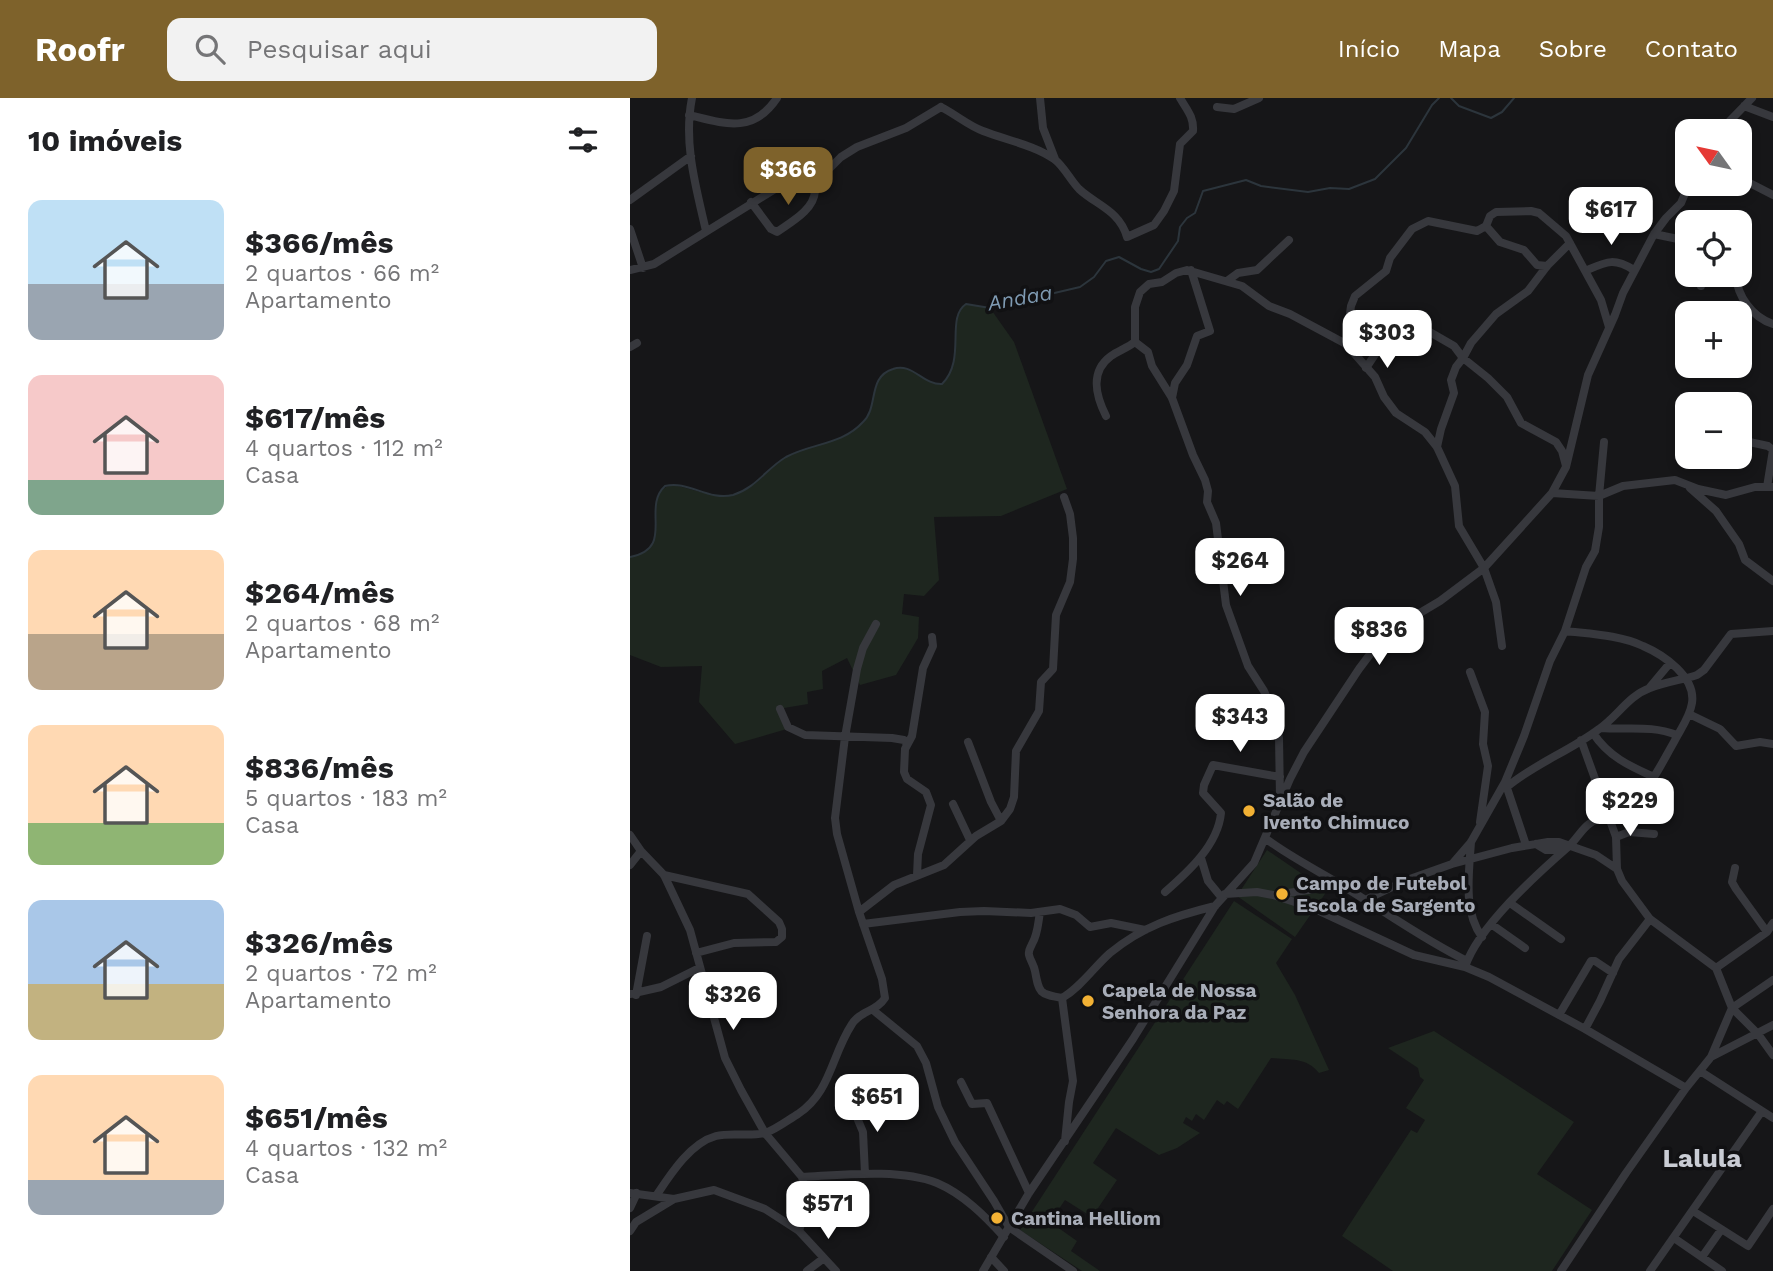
<!DOCTYPE html>
<html lang="pt">
<meta charset="utf-8">
<style>
:root{--surface:#fff;--page:#f2f2f2;--text:#202124;--muted:#757577;--accent:#7e622b}
body{margin:0;font-family:"Work Sans",sans-serif;background:var(--page);color:var(--text);height:100vh;display:flex;flex-direction:column;font-size:26px;white-space:nowrap}
*{box-sizing:border-box;margin:0}
p{font-size:23px;color:var(--muted)}
.icon{flex:none;width:38px;height:38px;fill:none;stroke:currentColor;stroke-width:2;stroke-linecap:round;stroke-linejoin:round}
.map{position:relative;flex:1;overflow:hidden}
.drawer{display:flex;flex-direction:column;background:var(--surface);width:630px}
.drawer>*{flex:none}
.needle{width:46px;rotate:303deg}
.fabs{position:absolute;left:1045px;top:21px;display:grid;gap:14px}
.fabs a{display:grid;place-items:center;width:77px;height:77px;border-radius:14px;background:var(--surface);box-shadow:0 4px 10px #0003;font-size:35px}
.price{position:absolute;translate:-50% -60px;padding:0 16px;border-radius:14px;background:#fff;color:#222;font-size:23px;line-height:46px;filter:drop-shadow(0 2px 4px #0008)}
.price::after{content:'';position:absolute;left:50%;top:42px;width:21px;height:16px;margin-left:-10px;background:inherit;clip-path:polygon(0 0,100% 0,50% 100%)}
.price.on{background:var(--accent);color:#fff}
ul{padding:0;list-style:none}
li{display:flex;align-items:center;gap:21px;height:175px;padding:0 28px}
li span{display:grid;place-items:center;flex:none;width:196px;height:140px;border-radius:14px;color:#555}
li>.icon{margin-inline-start:auto}
span .icon{width:84px;height:84px;fill:#fffc;stroke-width:1}
li b{font-size:30px}
h2{display:flex;justify-content:space-between;align-items:center;height:84px;padding:0 28px;font-size:30px}
header{display:flex;align-items:center;gap:42px;box-sizing:border-box;height:98px;padding:0 35px;background:var(--accent);color:#fff}
header strong{font-size:33px}
nav{display:flex;gap:38px;margin-inline-start:auto;font-size:24px}
.search{width:490px;height:63px;background:var(--page);display:flex;align-items:center;gap:18px;box-sizing:border-box;padding:0 24px;border-radius:14px;color:var(--muted);font-size:26px}
main{display:flex;flex:1;min-height:0}
.map>svg:first-child{display:block}
.green{fill:#1e261f}
.lines{fill:none;stroke-linecap:round;stroke-linejoin:round}
.stream{stroke:#2c353c;stroke-width:2}
.minor{stroke:#37383d;stroke-width:8}
.poi-dot{fill:#f2b134;stroke:#111113;stroke-width:2.5}
.labels{text-anchor:middle;stroke-width:7;stroke-linejoin:round;paint-order:stroke}
.poi-label{font-size:19px;font-weight:bold;fill:#a8adb8;stroke:#111113;text-anchor:start}
.water-label{font-size:21px;font-style:italic;fill:#7f9bb3;stroke:#111113}
.district-label{font-size:26px;font-weight:bold;fill:#c9ccd4;stroke:#111113}
</style>
<header>
<strong>Roofr</strong>
<div class="search"><svg class="icon" aria-label="search" viewBox="0 0 24 24"><circle cx="10" cy="10" r="6"/><path d="M15 15l6 6"/></svg>Pesquisar aqui</div>
<nav><a>Início</a><a>Mapa</a><a>Sobre</a><a>Contato</a></nav>
</header>
<main>
<section class="drawer">
<h2>10 imóveis<svg class="icon" aria-label="filters" viewBox="0 0 24 24"><path d="M4 7h16M4 17h16"/><circle cx="9" cy="7" r="2"/><circle cx="15" cy="17" r="2"/></svg></h2>
<ul>
<li><span style="background:linear-gradient(#bfe0f5 60%,#9aa5b1 0)"><svg class="icon" aria-label="home" viewBox="0 0 24 24"><path d="M3 11l9-7 9 7M6 9v11h12V9"/></svg></span><div><b>$366/mês</b><p>2 quartos · 66 m²</p><p>Apartamento</p></div></li>
<li><span style="background:linear-gradient(#f6c9c9 75%,#7fa58c 0)"><svg class="icon" aria-label="home" viewBox="0 0 24 24"><path d="M3 11l9-7 9 7M6 9v11h12V9"/></svg></span><div><b>$617/mês</b><p>4 quartos · 112 m²</p><p>Casa</p></div></li>
<li><span style="background:linear-gradient(#ffd9b3 60%,#b9a48a 0)"><svg class="icon" aria-label="home" viewBox="0 0 24 24"><path d="M3 11l9-7 9 7M6 9v11h12V9"/></svg></span><div><b>$264/mês</b><p>2 quartos · 68 m²</p><p>Apartamento</p></div></li>
<li><span style="background:linear-gradient(#ffd9b3 70%,#8fb573 0)"><svg class="icon" aria-label="home" viewBox="0 0 24 24"><path d="M3 11l9-7 9 7M6 9v11h12V9"/></svg></span><div><b>$836/mês</b><p>5 quartos · 183 m²</p><p>Casa</p></div></li>
<li><span style="background:linear-gradient(#a9c7e8 60%,#c2b280 0)"><svg class="icon" aria-label="home" viewBox="0 0 24 24"><path d="M3 11l9-7 9 7M6 9v11h12V9"/></svg></span><div><b>$326/mês</b><p>2 quartos · 72 m²</p><p>Apartamento</p></div></li>
<li><span style="background:linear-gradient(#ffd9b3 75%,#9aa5b1 0)"><svg class="icon" aria-label="home" viewBox="0 0 24 24"><path d="M3 11l9-7 9 7M6 9v11h12V9"/></svg></span><div><b>$651/mês</b><p>4 quartos · 132 m²</p><p>Casa</p></div></li>
</ul>
</section>
<div class="map">
<svg width="1143" height="1173" viewBox="0 0 1143 1173">
<rect width="100%" height="100%" fill="#161618"/>
<path class="green" d="M336,206L360,210L384,244L437,391L371,418L304,419L309,482L294,498L274,496L272,516L289,519L288,540L266,577L230,587L217,560L192,573L193,591L177,594L178,606L154,610L157,631L105,646L69,604L72,568L31,569L0,557V459C50,449 6,396 42,387C62,390 78,399 99,397C122,395 135,374 152,362C177,344 211,348 234,324C249,309 237,279 263,271C282,264 294,287 312,286C337,260 315,220 336,206Z
M637,752L697,793L665,839L607,798Z
M604,803L662,841L646,865L665,897L699,972L689,975C676,959 661,962 641,960L608,1011L597,1003L594,1007L587,1002L574,1022L566,1016L562,1023L556,1019L553,1025L570,1035L547,1050L529,1057L486,1030L463,1065L487,1082L462,1119L435,1102L420,1124L447,1143L441,1153L470,1173H452L390,1132Z
M804,933L944,1024L907,1076L962,1112L922,1173H763L712,1138L781,1032L787,1035L795,1022L776,1010L794,982L790,979L788,970L758,950Z"/>
<g class="lines">
<path class="stream" d="M821,0L829,8L861,20L872,14L884,0
M0,459C46,450 11,410 35,388C58,382 78,403 103,397C126,390 137,370 156,359C182,345 212,347 233,324C249,309 237,279 263,271C282,264 293,287 312,286C337,261 315,220 336,206L360,210L450,189L464,179L476,163L489,159L511,171L521,174L529,171L548,143L550,129L557,120L565,115L573,93L616,82L631,88L678,94L700,90L719,91L745,81L776,50L802,7L809,0"/>
<path class="minor" d="M62,0C53,45 66,89 76,133
M410,0L413,30L425,61
M1114,8L1143,19
M311,9C325,16 339,28 353,33C376,42 404,47 424,61C434,68 440,82 449,91C466,107 489,112 497,139L524,127L534,113L544,93L550,46L563,33C564,19 557,12 550,0
M587,9L604,11L629,0
M59,17C95,26 123,36 147,0
M1090,33L1122,0
M1110,80L1143,97
M0,102L61,58
M121,104L141,131L147,134C161,124 184,112 185,93L180,84
M856,128L870,144L894,152L907,167L917,168
M0,131L13,170
M1024,136L1048,141H1057
M1110,148L1114,149L1116,154L1110,165
M0,172L24,166L158,83L188,82L211,59L227,49L276,30L311,9
M955,173C976,164 983,159 1004,172
M1106,177C1107,198 1122,219 1143,226
M597,183L608,175L627,172L659,142
M1071,188L1073,177
M505,244V209L510,194L519,186L532,184L546,175L557,172L612,188L639,208L660,216L716,246L745,279L754,299L766,315L795,334L807,349L825,388L829,428L854,470L866,504L872,548
M505,244L518,254L522,268L542,300L563,357L575,382L578,393L577,404L586,425L596,507L618,568L634,593L644,616L649,640L650,700
M716,246L721,208L725,198L756,173L760,160L782,131L798,123L847,133L856,128L860,118L866,114L901,113L909,115L936,138L971,202L979,229
M0,249L7,245
M736,270L748,252L749,243L755,237L770,232L798,233L824,248L833,260L858,280L877,299L891,325L926,344L932,353L936,368
M542,300L545,285L557,267L567,238L580,233L561,172
M476,318C466,298 459,274 481,258C488,253 497,250 505,244
M1110,342L1138,348L1143,352L1137,389
M807,349L811,331L824,295L821,282L826,269L833,260L841,245L866,216L898,193L917,168L940,145
M1060,390L1086,413L1109,446L1115,462L1143,483
M922,395L936,369L958,277L985,217L993,195L1024,136L1036,120L1051,105L1059,86
M840,574L855,614L853,646L858,668L850,724
M1020,589L1040,565
M150,611L158,629L175,637L262,640L274,642L277,646
M1059,616L1090,631L1106,648L1130,644L1143,646
M971,630C999,632 1021,627 1047,637
M963,635C978,658 999,668 1024,679
M951,642L986,739L987,771
M338,644L361,704L371,723
M876,687L896,747
M877,689C904,666 940,653 969,631C988,618 998,598 1020,590C1035,584 1052,582 1067,577L1074,572L1101,536L1143,533
M323,706L340,742
M0,737L11,753L34,777L60,832L95,960L111,992L135,1035L172,1079L175,1093V1112L169,1133
M986,739L999,734L1024,736
M635,740C660,759 687,772 713,788C754,813 794,842 837,863
M841,744C839,775 833,814 852,839
M906,746L916,752H933
M571,760L578,783L592,800
M822,766L882,750L918,744H929L966,757L987,771L992,783L1020,821L1086,870L1102,910L1081,959
M0,767L11,753
M1105,770L1102,784L1106,791L1137,834
M34,777L118,796L149,824L152,831V839L146,844L104,845L66,855
M287,777L288,756L301,707L296,694L277,681L274,674L275,651L282,638L293,570L303,548L302,539
M535,794C558,774 588,747 591,715L573,695L574,687L583,667L650,679
M595,796L627,794L643,797L683,810L784,857L835,869L859,879L955,931L1056,990
M645,797L711,787
M735,802L777,782L822,766L841,744L875,684L894,638L920,563L935,533L956,469L965,453L969,429V398L974,344
M880,805L931,841
M229,814L264,787L314,767L346,738L371,723L380,711L384,699L386,653L409,613L411,584L423,571L426,517L440,484L443,461V440L440,416L434,399
M410,814C408,825 408,836 402,846C400,851 398,852 399,857C400,862 404,867 405,873C409,895 409,896 432,900C451,889 464,869 480,855C513,828 545,818 585,808
M233,826L330,814L354,813L401,815L430,811L446,817L460,829L481,825L515,832
M861,826L895,850
M835,869C848,829 906,777 938,749C946,742 951,732 959,726C975,714 995,712 1010,697C1024,683 1034,661 1044,644C1050,632 1060,619 1062,605C1066,579 1034,557 1013,548C990,537 960,536 935,533
M1086,870L1137,834L1143,825
M1143,882L1102,910L1128,936L1143,957
M0,896L31,889L69,870
M6,897L17,838
M432,900L443,983L439,1004L435,1043
M243,912L287,948L296,965L308,1009L325,1044L364,1103L379,1129L443,1173
M929,917L961,863H965L983,875
M955,931L970,903L989,861L1020,821
M1070,973L1143,1020
M331,984L342,1006L357,1005L399,1095
M220,1003L233,1034L235,1076
M172,1079C211,1077 270,1070 307,1085C333,1096 355,1118 374,1139
M0,1095L44,1101
M26,1098C40,1077 60,1045 86,1038C102,1034 119,1039 135,1035C145,1032 158,1022 168,1016C201,994 201,958 222,926C230,913 247,913 255,900L252,881L229,814L207,736L205,720L215,639L227,571L233,550L246,526
M0,1110L7,1095
M1063,1113L1118,1148L1143,1111
M0,1133L6,1124L44,1101L84,1092L135,1111L169,1133L206,1173
M1044,1140L1092,1173
M361,1159L374,1173
M1072,1159L1091,1132
M177,1173L194,1160
M353,1173L399,1095L503,941L585,808L624,765L660,681L674,654L729,571L744,551L768,528L810,503L854,470L922,395L969,398L993,388L1045,382L1068,391L1096,397L1125,389H1143
M931,1173L996,1075L1056,990L1081,959L1143,927
M1020,1173L1132,1013"/>
</g>
<g class="poi-dot">
<circle cx="619" cy="713" r="7"/>
<circle cx="652" cy="796" r="7"/>
<circle cx="458" cy="903" r="7"/>
<circle cx="367" cy="1120" r="7"/>
</g>
<g class="labels">
<g class="poi-label">
<text x="633" y="709">Salão de<tspan x="633" dy="22">Ivento Chimuco</tspan></text>
<text x="666" y="792">Campo de Futebol<tspan x="666" dy="22">Escola de Sargento</tspan></text>
<text x="472" y="899">Capela de Nossa<tspan x="472" dy="22">Senhora da Paz</tspan></text>
<text x="381" y="1127">Cantina Helliom</text>
</g>
<g class="water-label">
<text transform="translate(390 200) rotate(-10)" y="7">Andaa</text>
</g>
<g class="district-label">
<text x="1072" y="1069">Lalula</text>
</g>
</g>
</svg>
<div class="fabs">
<a><svg class="needle" viewBox="-14 -14 28 28"><path d="M0-13l5 13h-10z" fill="#e53935"/><path d="M0 13l5-13h-10z" fill="#757577"/></svg></a>
<a><svg class="icon" aria-label="locate" viewBox="0 0 24 24"><circle cx="12" cy="12" r="6"/><path d="M12 2v4M12 18v4M2 12h4M18 12h4"/></svg></a>
<a>+</a>
<a>−</a>
</div>
<b class="price on" style="left:158px;top:109px">$366</b>
<b class="price" style="left:981px;top:149px">$617</b>
<b class="price" style="left:757px;top:272px">$303</b>
<b class="price" style="left:610px;top:500px">$264</b>
<b class="price" style="left:749px;top:569px">$836</b>
<b class="price" style="left:610px;top:656px">$343</b>
<b class="price" style="left:1000px;top:740px">$229</b>
<b class="price" style="left:103px;top:934px">$326</b>
<b class="price" style="left:247px;top:1036px">$651</b>
<b class="price" style="left:198px;top:1143px">$571</b>
</div>
</main>
